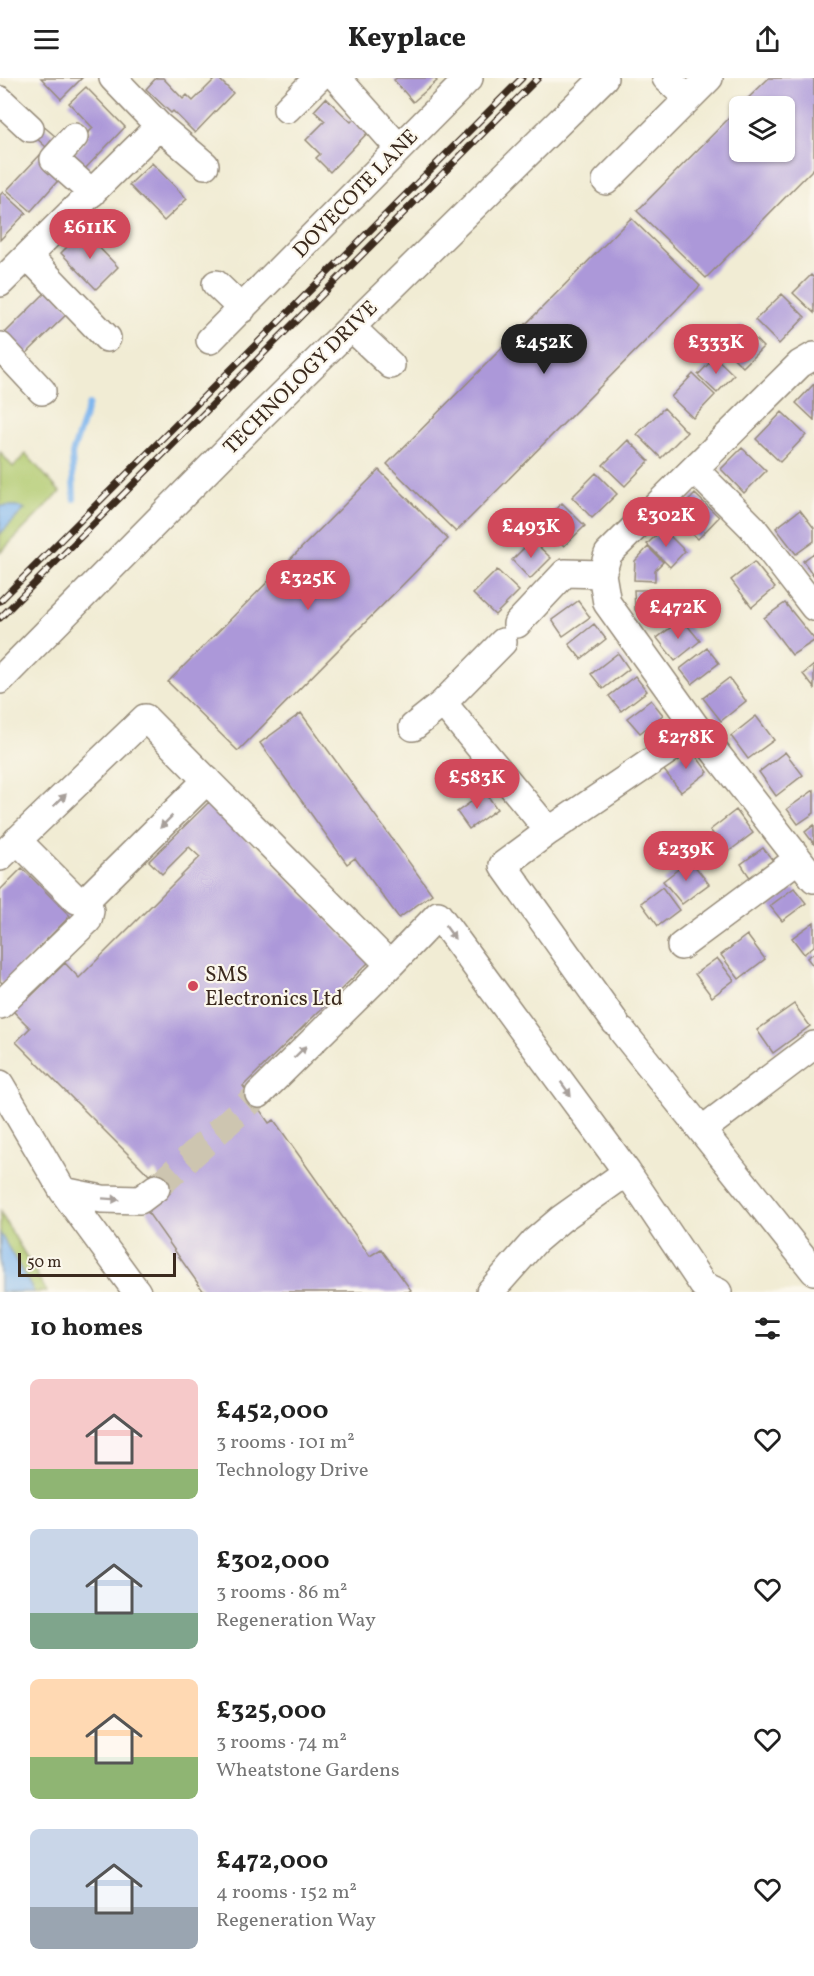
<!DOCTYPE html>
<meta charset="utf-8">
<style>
:root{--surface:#fff;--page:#f6f6f6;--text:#222;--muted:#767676;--accent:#d1495b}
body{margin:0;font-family:Vollkorn,serif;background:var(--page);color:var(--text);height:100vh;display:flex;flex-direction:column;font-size:22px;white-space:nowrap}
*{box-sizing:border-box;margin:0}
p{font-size:20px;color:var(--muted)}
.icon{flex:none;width:33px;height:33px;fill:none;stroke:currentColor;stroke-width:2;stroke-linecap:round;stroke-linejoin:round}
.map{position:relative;height:1214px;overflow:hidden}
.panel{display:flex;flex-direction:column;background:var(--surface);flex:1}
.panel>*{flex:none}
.buttons{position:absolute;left:729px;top:18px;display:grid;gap:12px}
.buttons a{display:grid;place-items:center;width:66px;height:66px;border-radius:9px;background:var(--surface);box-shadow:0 2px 4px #0004;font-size:30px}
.scale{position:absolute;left:18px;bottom:15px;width:158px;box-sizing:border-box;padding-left:6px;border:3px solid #3b2a1e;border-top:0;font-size:16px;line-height:21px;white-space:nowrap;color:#3b2a1e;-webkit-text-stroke:4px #fbf7ec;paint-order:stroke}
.price{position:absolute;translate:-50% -51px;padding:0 14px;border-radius:21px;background:var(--accent);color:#fff;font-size:20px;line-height:39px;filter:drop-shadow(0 2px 3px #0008)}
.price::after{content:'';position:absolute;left:50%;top:36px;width:18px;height:14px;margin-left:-9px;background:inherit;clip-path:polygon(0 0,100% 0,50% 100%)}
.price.on{background:#222;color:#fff}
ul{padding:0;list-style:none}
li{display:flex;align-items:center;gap:18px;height:150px;padding:0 30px}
li span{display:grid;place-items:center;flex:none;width:168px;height:120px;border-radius:9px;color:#555}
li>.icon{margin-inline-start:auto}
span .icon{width:72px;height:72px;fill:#fffc;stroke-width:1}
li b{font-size:26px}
h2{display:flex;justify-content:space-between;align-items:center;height:72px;padding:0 30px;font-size:26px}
header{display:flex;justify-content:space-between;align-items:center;height:78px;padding:0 30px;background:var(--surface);font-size:27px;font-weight:800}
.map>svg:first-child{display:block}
.green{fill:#b1ca70;stroke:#767a47;stroke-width:1.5}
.water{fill:#7fb6ee;stroke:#5d7086;stroke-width:1.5}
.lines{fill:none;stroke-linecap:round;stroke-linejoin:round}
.stream{stroke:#7fb6ee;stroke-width:6}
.building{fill:#ac98d9}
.minor-tunnel{stroke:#cdc5b0;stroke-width:27;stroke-dasharray:27 14;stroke-linecap:butt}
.minor-casing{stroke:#968b79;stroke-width:30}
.minor{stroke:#fff;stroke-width:27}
.rail-casing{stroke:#3b2a1e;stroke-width:7}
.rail{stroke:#fbf7ec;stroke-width:4.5;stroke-dasharray:14;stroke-linecap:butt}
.oneway{fill:#a79f9a}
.poi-dot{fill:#d1495b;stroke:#fbf7ec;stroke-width:2}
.labels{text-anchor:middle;stroke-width:4.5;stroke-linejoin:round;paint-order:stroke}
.street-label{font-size:21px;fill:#3b2a1e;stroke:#fbf7ec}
.poi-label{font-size:21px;fill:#3b2a1e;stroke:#fbf7ec;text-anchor:start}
</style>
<header><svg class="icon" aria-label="menu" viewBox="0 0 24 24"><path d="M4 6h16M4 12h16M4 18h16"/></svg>Keyplace<svg class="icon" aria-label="share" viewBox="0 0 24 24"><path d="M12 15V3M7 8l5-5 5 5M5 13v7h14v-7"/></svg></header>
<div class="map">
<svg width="814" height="1214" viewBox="0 0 814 1214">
<rect width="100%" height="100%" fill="#fbf7ec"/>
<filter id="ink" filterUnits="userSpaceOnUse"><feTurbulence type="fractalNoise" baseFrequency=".0167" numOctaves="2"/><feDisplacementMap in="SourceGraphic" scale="12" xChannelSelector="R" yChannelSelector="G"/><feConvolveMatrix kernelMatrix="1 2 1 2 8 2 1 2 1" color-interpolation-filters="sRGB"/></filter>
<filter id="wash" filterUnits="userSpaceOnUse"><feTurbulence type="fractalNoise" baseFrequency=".008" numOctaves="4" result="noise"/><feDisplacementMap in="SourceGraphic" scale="24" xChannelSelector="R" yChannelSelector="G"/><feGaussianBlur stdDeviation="1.35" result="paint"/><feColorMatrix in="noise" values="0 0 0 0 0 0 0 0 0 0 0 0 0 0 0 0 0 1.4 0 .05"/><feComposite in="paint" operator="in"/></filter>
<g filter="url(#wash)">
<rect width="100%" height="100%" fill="#f1ecd4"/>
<path class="green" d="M0,374L13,389L26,376L60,414L0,475Z
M0,1134L47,1214H0Z"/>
<path class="water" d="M0,428H16L25,431L0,456Z
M0,1155L34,1214H0Z"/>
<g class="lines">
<path class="stream" d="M74,421L72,376L89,326"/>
</g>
<g id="blocks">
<path class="building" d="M41,0H82L61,21Z
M156,0H163L183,21L187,17L193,23L216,0H218L233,15L195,55L173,33L171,35L146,11Z
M397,0H434L437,3L413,24L394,2Z
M769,0H814V90L706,200L637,133L740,29V74H784V28H740Z
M86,9L125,49L82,94L69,80L88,61L85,58L93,50L69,25Z
M326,20L351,44L360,35L374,48L330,94L316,80L320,76L306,62L325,43L314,33Z
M42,47L55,58L46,69L33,57Z
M40,77L63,97L31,133L7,112Z
M152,85L187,121L164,143L129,107Z
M3,114L26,135L0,162V117Z
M631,140L700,208L456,454L387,386Z
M83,153L118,189L96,211L61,175Z
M811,197L814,200V235L793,215Z
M50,210L71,232L25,277L4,256Z
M782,216L805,239L779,266L755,242Z
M741,247L763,269L743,289L720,267Z
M715,279L734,297L717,315L698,297Z
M693,296L715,317L693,340L671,319Z
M814,306V342L796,325Z
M664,330L687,354L661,380L637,356Z
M782,334L806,357L780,384L756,361Z
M628,362L649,383L625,408L603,387Z
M742,370L766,393L744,415L721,391Z
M379,392L448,461L238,673L168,604Z
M596,395L617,416L592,440L572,419Z
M695,416L719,439L698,461L674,438Z
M562,425L585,448L564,468L541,445Z
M800,432L814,450V463L796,476L776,450Z
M663,451L685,473L670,489L647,466Z
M532,462L551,480L530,501L512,482Z
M648,469L663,484L655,492V503L634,502L635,483Z
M814,475V498L803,483Z
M754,484L775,510L752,529L731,502Z
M497,492L519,513L495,537L473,516Z
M634,512H656V523L664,532L648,546L635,532Z
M578,523L590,539L563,558L552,542Z
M785,525L814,561V563L792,577L764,540Z
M682,541L700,563L675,583L657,560Z
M594,546L606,561L581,581L569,566Z
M707,570L719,585L692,606L680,591Z
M618,575L629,591L603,611L591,596Z
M814,587V610L803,596Z
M635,598L647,613L621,633L609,618Z
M729,600L746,623L721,643L703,620Z
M651,622L663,637L640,655L627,640Z
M301,635L432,816L399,840L355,780L347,786L260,665Z
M756,638L774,662L748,681L731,658Z
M690,670L708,694L681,714L663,691Z
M785,674L803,697L776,718L759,694Z
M814,712V735L798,746L787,731Z
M485,714L497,731L469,751L457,734Z
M209,724L369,884L243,1008L269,1045L274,1042L370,1178L381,1171L411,1212L408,1214H204L146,1132L170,1115L155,1093L149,1097L16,964L30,950L10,930L23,917L28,921L65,885L79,900L200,779L189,769L162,796L149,783Z
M736,732L753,755L728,774L710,752Z
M814,747V766L805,754Z
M763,770L774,784L751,801L741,786Z
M690,782L709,806L682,826L663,803Z
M22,790L70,838L3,906L0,903V812Z
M662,809L679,832L658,848L641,825Z
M794,810L806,825L782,843L770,828Z
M814,844V868L804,876L792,860Z
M747,857L765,881L739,901L721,877Z
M814,875V889L807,880Z
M717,880L734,902L712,919L695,896Z
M794,926L810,948L773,975L757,952Z"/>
</g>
</g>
<g filter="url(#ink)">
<use href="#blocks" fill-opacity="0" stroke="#968b79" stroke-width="1.5"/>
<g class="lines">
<path class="minor-tunnel" d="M156,1110L259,1016"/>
<defs>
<path id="minor" d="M113,0L159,48L205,87
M337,0L399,70
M666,0L688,21
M0,22L30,50
M287,31L318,0
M74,59L54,81L92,115
M606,103L709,0
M28,178L107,260
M0,205L159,48
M216,206L242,231
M351,249L391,287
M210,262L469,0
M0,268L42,313
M814,278L800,286L608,476L602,496L607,525L698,652L814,801
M694,391L752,449L814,529
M517,546L565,495L602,496
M0,602L260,339L604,0
M443,625L503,564
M413,649L443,625L549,753
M17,762L77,822L87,821L207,702
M0,779L145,640L390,887
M681,868L798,781
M0,927L88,842L90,833L87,821
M615,944L503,787L549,753L698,652
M623,954L814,1193
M0,1006L63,1113L137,1214
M259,1016L390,887L438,837L627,1094L703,1207L718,1214
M702,1052L814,967
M63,1113L102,1121L140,1122L156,1110
M490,1214L535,1163L561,1141L627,1094"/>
</defs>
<use href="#minor" class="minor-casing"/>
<use href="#minor" class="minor"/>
<defs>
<path id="rail" d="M0,523L522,0
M0,540L538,0"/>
</defs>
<use href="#rail" class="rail-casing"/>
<use href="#rail" class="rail"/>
</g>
<defs><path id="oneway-solid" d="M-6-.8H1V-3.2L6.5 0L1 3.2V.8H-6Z" transform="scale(1.5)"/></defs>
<g class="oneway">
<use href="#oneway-solid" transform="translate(60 722) rotate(-44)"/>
<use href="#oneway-solid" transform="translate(166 744) rotate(135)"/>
<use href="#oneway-solid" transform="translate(450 854) rotate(54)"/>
<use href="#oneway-solid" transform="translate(300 974) rotate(-44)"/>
<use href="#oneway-solid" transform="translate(566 1011) rotate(54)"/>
<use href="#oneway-solid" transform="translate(111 1121) rotate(4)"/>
</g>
</g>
<circle class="poi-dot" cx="193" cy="908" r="6"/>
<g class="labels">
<g class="street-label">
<text transform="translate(355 115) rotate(-46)" y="7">DOVECOTE LANE</text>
<text transform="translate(300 299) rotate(-45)" y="7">TECHNOLOGY DRIVE</text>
</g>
<g class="poi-label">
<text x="205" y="903">SMS<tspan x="205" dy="24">Electronics Ltd</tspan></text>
</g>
</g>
</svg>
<div class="buttons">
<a><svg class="icon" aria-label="layers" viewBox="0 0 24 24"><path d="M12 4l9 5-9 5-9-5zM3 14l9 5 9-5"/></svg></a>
</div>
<div class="scale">50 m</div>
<b class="price" style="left:90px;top:182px">£611K</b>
<b class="price on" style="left:544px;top:297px">£452K</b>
<b class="price" style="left:716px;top:297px">£333K</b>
<b class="price" style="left:666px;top:470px">£302K</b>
<b class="price" style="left:531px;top:481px">£493K</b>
<b class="price" style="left:308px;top:533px">£325K</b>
<b class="price" style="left:678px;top:562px">£472K</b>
<b class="price" style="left:686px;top:692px">£278K</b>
<b class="price" style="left:477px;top:732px">£583K</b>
<b class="price" style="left:686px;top:804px">£239K</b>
</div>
<section class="panel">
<h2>10 homes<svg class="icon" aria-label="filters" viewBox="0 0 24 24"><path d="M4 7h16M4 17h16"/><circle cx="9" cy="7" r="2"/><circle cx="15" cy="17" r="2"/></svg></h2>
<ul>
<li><span style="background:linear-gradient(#f6c9c9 75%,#8fb573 0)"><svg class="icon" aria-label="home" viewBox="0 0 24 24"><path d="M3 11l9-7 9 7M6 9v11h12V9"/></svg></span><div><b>£452,000</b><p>3 rooms · 101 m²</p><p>Technology Drive</p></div><svg class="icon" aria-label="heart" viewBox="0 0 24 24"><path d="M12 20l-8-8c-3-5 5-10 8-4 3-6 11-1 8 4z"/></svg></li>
<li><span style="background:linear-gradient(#c9d6e8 70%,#7fa58c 0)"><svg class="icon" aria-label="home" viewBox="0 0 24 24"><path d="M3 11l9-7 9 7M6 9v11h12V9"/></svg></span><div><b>£302,000</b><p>3 rooms · 86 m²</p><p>Regeneration Way</p></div><svg class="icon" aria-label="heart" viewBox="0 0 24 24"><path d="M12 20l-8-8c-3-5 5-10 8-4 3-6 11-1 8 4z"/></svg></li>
<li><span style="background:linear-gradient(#ffd9b3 65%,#8fb573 0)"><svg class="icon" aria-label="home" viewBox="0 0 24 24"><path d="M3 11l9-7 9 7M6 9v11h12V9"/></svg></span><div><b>£325,000</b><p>3 rooms · 74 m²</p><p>Wheatstone Gardens</p></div><svg class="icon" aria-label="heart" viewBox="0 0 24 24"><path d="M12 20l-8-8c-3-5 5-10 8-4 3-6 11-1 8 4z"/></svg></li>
<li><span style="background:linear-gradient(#c9d6e8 65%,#9aa5b1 0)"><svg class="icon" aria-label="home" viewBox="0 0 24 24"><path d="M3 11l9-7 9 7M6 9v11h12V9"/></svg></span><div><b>£472,000</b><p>4 rooms · 152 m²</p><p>Regeneration Way</p></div><svg class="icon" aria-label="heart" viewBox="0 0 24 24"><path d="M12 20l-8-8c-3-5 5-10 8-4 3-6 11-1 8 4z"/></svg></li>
</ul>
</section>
